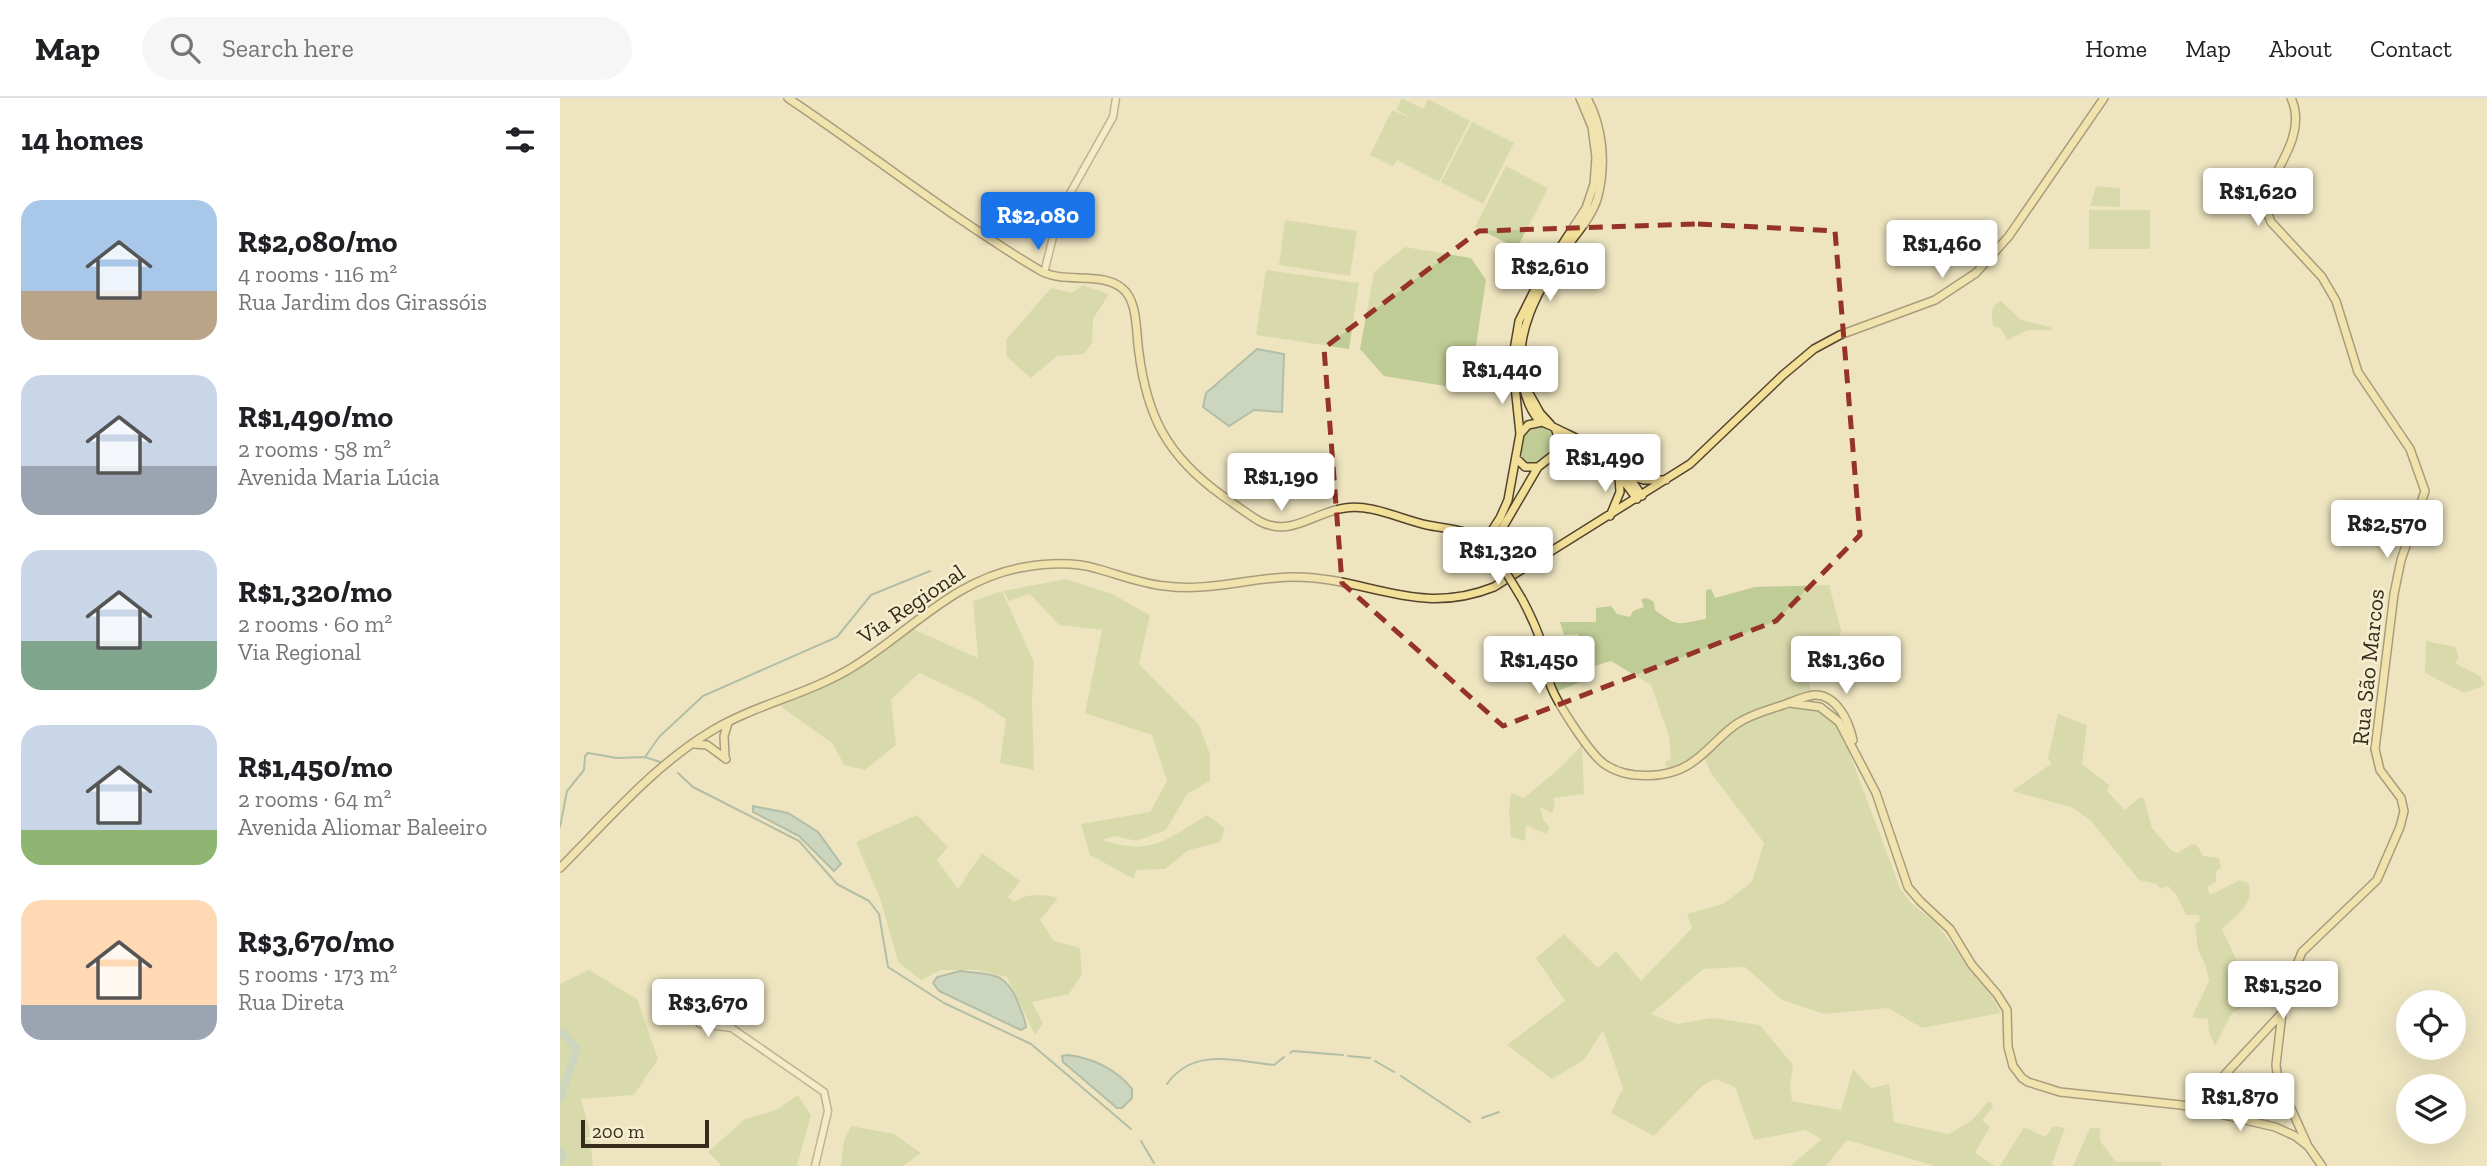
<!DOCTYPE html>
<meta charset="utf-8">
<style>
:root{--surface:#fff;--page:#f6f6f6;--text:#202124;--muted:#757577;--line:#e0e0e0;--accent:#1a73e8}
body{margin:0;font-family:"Zilla Slab",serif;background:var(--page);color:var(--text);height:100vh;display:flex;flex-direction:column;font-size:26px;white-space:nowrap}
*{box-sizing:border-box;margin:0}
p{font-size:23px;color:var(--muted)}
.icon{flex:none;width:38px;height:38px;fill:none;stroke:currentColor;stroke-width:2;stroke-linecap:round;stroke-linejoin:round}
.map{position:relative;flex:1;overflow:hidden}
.panel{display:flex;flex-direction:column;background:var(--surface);width:560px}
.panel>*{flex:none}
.fabs{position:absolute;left:1836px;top:892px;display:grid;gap:14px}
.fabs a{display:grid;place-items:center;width:70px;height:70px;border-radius:50%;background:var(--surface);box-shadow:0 7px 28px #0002;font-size:35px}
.scale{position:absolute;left:21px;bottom:18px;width:128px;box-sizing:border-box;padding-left:7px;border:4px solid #372c1d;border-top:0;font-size:19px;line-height:24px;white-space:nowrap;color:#372c1d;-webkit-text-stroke:5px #f5efd0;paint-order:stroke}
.price{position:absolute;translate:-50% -60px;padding:0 16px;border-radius:7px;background:#fff;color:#222;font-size:23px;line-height:46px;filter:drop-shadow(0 2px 4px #0008)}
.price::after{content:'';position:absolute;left:50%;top:42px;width:21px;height:16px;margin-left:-10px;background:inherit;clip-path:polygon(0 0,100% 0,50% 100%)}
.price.active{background:var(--accent);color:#fff}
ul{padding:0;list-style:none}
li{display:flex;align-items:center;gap:21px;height:175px;padding:0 21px}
li span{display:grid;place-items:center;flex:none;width:196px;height:140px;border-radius:21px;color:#555}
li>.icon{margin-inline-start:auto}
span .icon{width:84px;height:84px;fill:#fffc;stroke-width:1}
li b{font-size:30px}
h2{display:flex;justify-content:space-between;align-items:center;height:84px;padding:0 21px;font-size:30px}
header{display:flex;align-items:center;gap:42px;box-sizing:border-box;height:98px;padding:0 35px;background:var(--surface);border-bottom:2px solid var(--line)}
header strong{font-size:33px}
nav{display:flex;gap:38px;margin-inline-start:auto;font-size:24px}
.search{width:490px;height:63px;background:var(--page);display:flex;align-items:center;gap:18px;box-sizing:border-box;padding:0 24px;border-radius:38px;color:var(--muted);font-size:26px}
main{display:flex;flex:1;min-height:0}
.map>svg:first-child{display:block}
.green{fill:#bfcc95}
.water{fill:#a3c0bb;stroke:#6a8e89;stroke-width:2}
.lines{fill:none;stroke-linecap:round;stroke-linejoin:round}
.stream{stroke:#6a8e89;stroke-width:2}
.river{stroke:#a3c0bb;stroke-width:8}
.minor-casing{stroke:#877658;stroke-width:9}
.major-casing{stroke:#55442d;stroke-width:10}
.minor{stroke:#f9f2d4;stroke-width:6}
.major{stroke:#f2df98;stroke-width:7}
.major-bridge-casing{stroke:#55442d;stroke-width:10;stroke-linecap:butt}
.major-bridge{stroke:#f2df98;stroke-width:7}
.marked{fill:none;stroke:#963328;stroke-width:5;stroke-dasharray:14 9;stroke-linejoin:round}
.labels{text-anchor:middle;stroke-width:5;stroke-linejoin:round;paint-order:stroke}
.street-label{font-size:23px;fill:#372c1d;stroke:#f5efd0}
</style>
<header>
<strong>Map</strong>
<div class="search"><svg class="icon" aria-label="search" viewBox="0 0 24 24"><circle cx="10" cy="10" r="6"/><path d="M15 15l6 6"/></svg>Search here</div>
<nav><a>Home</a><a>Map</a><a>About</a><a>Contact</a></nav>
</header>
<main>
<section class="panel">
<h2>14 homes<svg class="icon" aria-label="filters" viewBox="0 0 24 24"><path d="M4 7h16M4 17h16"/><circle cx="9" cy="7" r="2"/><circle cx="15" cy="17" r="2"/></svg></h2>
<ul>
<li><span style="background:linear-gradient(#a9c7e8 65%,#b9a48a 0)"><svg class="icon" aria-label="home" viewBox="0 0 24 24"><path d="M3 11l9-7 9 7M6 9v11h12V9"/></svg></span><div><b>R$2,080/mo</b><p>4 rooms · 116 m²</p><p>Rua Jardim dos Girassóis</p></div></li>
<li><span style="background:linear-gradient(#c9d6e8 65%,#9aa5b1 0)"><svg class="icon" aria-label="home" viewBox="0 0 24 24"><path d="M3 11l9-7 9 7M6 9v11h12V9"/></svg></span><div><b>R$1,490/mo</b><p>2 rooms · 58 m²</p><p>Avenida Maria Lúcia</p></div></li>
<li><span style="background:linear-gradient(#c9d6e8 65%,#7fa58c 0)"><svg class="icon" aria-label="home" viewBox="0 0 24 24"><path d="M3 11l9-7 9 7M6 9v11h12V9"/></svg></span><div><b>R$1,320/mo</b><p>2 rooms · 60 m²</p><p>Via Regional</p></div></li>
<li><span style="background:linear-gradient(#c9d6e8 75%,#8fb573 0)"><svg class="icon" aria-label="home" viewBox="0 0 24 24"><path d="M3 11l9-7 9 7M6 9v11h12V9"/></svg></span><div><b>R$1,450/mo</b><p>2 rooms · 64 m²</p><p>Avenida Aliomar Baleeiro</p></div></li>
<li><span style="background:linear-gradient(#ffd9b3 75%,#9aa5b1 0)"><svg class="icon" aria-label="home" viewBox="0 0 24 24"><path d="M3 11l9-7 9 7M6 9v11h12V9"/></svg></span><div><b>R$3,670/mo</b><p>5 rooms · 173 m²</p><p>Rua Direta</p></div></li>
</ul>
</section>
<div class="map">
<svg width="1927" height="1068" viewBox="0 0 1927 1068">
<rect width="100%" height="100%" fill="#eee5c0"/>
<path class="green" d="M842,0L863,11L868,1L910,23L879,84L837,62L833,68L810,57L832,12L855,22L836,12Z
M912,24L954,45L923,106L881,84Z
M946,68L988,90L957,150L915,129Z
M1536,88L1560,90V109L1530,108Z
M1529,112H1590V151H1529Z
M725,122L797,133L790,178L719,167Z
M845,149L911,160L926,182L912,273L891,289L824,278L800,251L814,174Z
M706,172L799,185L789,251L696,237Z
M523,187L549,196L533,221L532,245L524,256L497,258L471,280L447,259L446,242L491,190L512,195Z
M1441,203L1461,222L1491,229L1492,232H1468L1447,242L1441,231L1433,228C1432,217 1429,208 1441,203Z
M974,327L982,328L992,334L997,346C990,358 983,367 968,367L962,361C960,348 961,334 974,327Z
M506,481L552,496L590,517L579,566L639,627L650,656V683L627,696L606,732L577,743L554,738L542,742C593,758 605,742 647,717L665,730L660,744L629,752L605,771L576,772L574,781L530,757L521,726L590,714L607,683L592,637L525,615L542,532L499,527L470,496L449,503L443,493Z
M1269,487L1281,532L1273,559L1255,566C1250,579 1245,586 1255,597L1254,610L1266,616L1280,630L1340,790L1350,804L1376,825L1431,897L1441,915L1362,930L1328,910L1264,916L1222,902L1185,869L1143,871L1091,916L1117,926L1153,920L1200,927L1233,967L1230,989L1232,1003L1281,1012L1293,971L1311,990L1329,986L1334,1024L1388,1036L1411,1023L1429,1003L1432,1005L1433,1009L1422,1022L1430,1029L1415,1055L1435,1068H1375L1287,1042L1266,1068H1230L1262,1041L1245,1032L1194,1042L1175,989L1155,981L1142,988L1094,1038L1051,1015L1063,990L1043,932L1024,962L992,981L947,947L1005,903L976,860L1004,836L1038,870L1056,853L1081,883L1132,830L1127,816L1163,806L1192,784L1204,745L1151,675L1144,659L1106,671L1105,664L1111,661L1109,638L1091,587L1051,563L1021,572L1020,584L996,594L989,561L1013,556L1021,552L1018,536L1004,537L1000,524H1036V510L1051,508L1057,516L1070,519L1073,513L1084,509L1081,501L1087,500L1094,504L1095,512C1119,531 1119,525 1146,521V492L1151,491L1155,500L1195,489Z
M442,493L474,564L472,601L474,672L440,665L446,621L415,601L359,575L331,602L336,647L305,672L284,667L273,646L220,608L295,574L353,531L418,560L413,503Z
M1866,543L1895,549L1899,559L1895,565L1920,578L1925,587L1904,595L1865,575Z
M1498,616L1527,627L1522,666L1549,687L1547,693L1565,712L1580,699L1584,701L1592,730L1612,753L1618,755L1632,746L1637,747L1643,758L1659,760L1661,770L1656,774V784L1647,789L1650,797L1680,782L1688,785C1696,806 1675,819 1662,831L1695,902L1672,915L1655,948L1649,934L1648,921L1632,919L1649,883L1646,868L1638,852L1635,826L1640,822L1639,817H1626L1617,798L1608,788L1601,791L1596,786L1579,782L1531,723L1513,710L1452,693L1491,666L1488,660Z
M1022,647L1024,696L993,700L995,707L992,715L980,709L983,721L990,730L986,736L966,727L965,743L951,739L949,713L951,695L964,700L1001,669Z
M357,717L388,749L377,762L398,791L422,755L460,783L448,799L454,804C467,795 483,796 498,800L480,822L494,843L520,850L522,876L509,896L472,904L483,926L475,937L447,879L416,872H381L361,882L338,864L321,803L296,744Z
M29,872L77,901L98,961L74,997L21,1001L29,1029L33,1068H0V886Z
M238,997L251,1017L237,1068H162L148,1054L185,1021L216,1012Z
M291,1028L334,1036L361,1055L343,1068H281L284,1043Z
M1493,1028L1505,1030L1492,1066L1495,1068H1440L1464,1029L1486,1039Z
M1530,1030H1540V1043L1556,1064H1601V1068H1513Z"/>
<path class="water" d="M697,251L724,256L722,314L694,312L669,328L643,309L646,295Z
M193,708L228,715L258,734L281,766L274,773L239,738L193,714Z
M400,873C429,877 444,872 457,902C460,911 465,920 466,929L461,932L379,893L373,885L377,879Z
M507,957C531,959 558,972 572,991V1000L562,1010H557L503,964L502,958Z"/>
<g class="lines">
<path class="stream" d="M85,659L99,639L143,598L277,539L311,497L370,473
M118,675L133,689L239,743L277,786L309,803L319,816L328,869L384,905L471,946L571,1031
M0,729L7,693L24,672L25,658L28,655L57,660L85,659L100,664
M730,955L733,953L783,957
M788,958L810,960
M815,963L834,974
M841,978L910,1024
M607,986C633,949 675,963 714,967L724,959
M922,1020L939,1014
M581,1043L594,1065"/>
<path class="river" d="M0,935L4,936L16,950L15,957L0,1000
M0,1053L3,1058L0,1063"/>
<defs>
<path id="minor" d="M484,175L499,115L553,19L556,0
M172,930L140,926L135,921L137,914L141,911L147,913L264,994L268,1013L255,1068"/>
<path id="major" d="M228,0C313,57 393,121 481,173C506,187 546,171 566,194C578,209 576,237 579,255C587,319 608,358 660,396C673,405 686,415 699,423C731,440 754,414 785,410C812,406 840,421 867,427C881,430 900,431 913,437C924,443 933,453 939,463
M1731,0C1746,32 1721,64 1707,93L1705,108L1711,124L1762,179L1776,203L1798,274L1850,351L1865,393L1841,462L1834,496L1815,651L1820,672L1841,700L1844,713L1840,729L1817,782L1742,854L1733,876L1722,915L1716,967L1718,982L1748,1048
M970,297L980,315L991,327
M995,330C1038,351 1055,355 1082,398
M960,336L968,327L982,324
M996,355C1041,343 1053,369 1077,401
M956,360L965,369H978
M1070,378L1084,382H1106
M1050,418L1060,394L1059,379
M924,445L940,420L948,402L960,336L955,288L954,252L959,223L981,179L1026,110L1034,86L1036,59L1032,29L1020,0
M928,448L936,441L978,369L996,355L1000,344L995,330C990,326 982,326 977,320C970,311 965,297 963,286C952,237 978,192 1004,153C1015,137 1033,118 1038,98C1046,66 1043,29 1027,0
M962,501C971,518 980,536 984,555C986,566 986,576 990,586C996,604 1029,654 1043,665C1067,683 1111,681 1134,663C1150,652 1162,635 1178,625C1192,616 1208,612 1223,607C1232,604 1244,598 1254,597C1277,596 1289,624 1293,642
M1230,605L1260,609L1279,624L1316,695L1348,789L1360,803L1390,831L1412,867L1437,896L1447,912L1448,949L1453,968L1462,980L1468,984L1500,994L1621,1007L1715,1029L1735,1038L1748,1048L1762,1068
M134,646L147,647L166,661
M165,658L164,638L168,625
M0,770C48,722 94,667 153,632C197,606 249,596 293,569C350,534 395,480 465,469C489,465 515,464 538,471C560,477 582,486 605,488C647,494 689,480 731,479C806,478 856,520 934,489L1130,366L1223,277L1254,251L1280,237L1375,202L1416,175L1449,138L1544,0
M1626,1007L1644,999L1722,915"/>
</defs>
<use href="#minor" class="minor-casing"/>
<use href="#major" class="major-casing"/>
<use href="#minor" class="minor"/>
<use href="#major" class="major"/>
<defs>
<path id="major-bridge" d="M939,463L962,501"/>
</defs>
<use href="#major-bridge" class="major-bridge-casing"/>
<use href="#major-bridge" class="major-bridge"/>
</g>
<path d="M0 0H1927V1068H0ZM1138,126L1275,133L1300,437L1216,523L943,628L782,485L764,250L919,133Z" fill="#eee5c0" fill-opacity=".55" fill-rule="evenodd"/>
<path class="marked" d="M1138,126L1275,133L1300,437L1216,523L943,628L782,485L764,250L919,133Z"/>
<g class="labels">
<g class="street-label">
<text transform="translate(351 506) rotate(-34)" y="8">Via Regional</text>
<text transform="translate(1808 569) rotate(-84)" y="8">Rua São Marcos</text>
</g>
</g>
</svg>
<div class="fabs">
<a><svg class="icon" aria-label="locate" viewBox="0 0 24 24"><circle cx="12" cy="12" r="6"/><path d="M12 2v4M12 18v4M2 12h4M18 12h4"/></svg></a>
<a><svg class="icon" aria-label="layers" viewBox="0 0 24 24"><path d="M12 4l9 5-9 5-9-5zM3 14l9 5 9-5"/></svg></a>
</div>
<div class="scale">200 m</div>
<b class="price" style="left:1698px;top:130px">R$1,620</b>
<b class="price active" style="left:478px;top:154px">R$2,080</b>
<b class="price" style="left:1382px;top:182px">R$1,460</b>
<b class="price" style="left:990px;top:205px">R$2,610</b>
<b class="price" style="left:942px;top:308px">R$1,440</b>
<b class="price" style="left:1045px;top:396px">R$1,490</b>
<b class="price" style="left:721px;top:415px">R$1,190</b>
<b class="price" style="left:1827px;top:462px">R$2,570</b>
<b class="price" style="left:938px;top:489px">R$1,320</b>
<b class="price" style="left:979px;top:598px">R$1,450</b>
<b class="price" style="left:1286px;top:598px">R$1,360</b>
<b class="price" style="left:1723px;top:923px">R$1,520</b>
<b class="price" style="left:148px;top:941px">R$3,670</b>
<b class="price" style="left:1680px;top:1035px">R$1,870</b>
</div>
</main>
